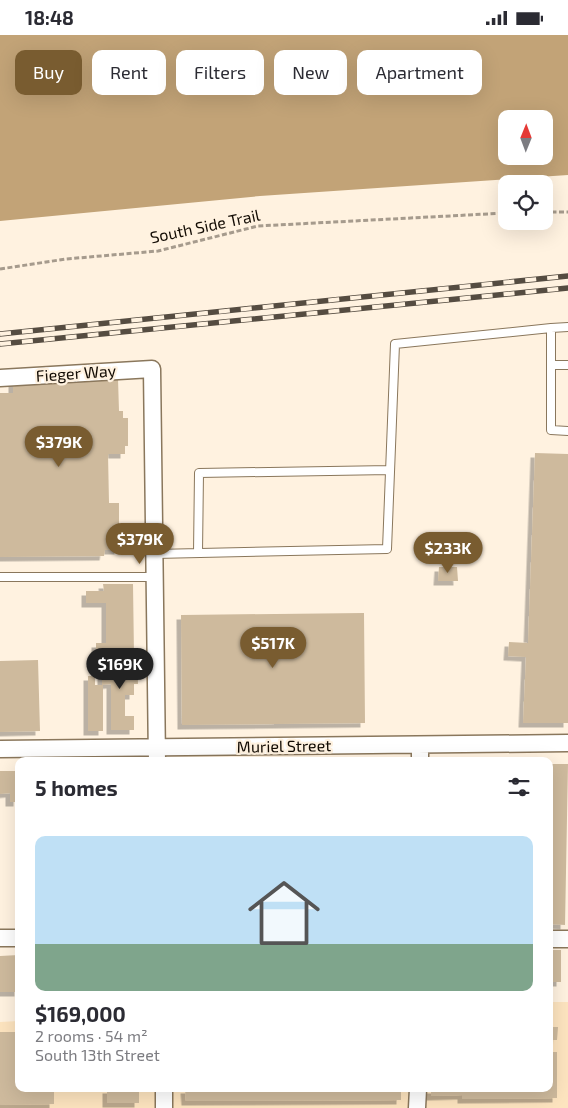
<!DOCTYPE html>
<meta charset="utf-8">
<style>
:root{--surface:#fff;--page:#f2f2f3;--text:#2b2b33;--muted:#7c7c81;--line:#e1e1e2;--accent:#795c30}
body{margin:0;font-family:"Exo 2",sans-serif;background:var(--page);color:var(--text);height:100vh;display:flex;flex-direction:column;font-size:19px;white-space:nowrap}
*{box-sizing:border-box;margin:0}
p{font-size:16px;color:var(--muted)}
.icon{flex:none;width:28px;height:28px;fill:none;stroke:currentColor;stroke-width:2;stroke-linecap:round;stroke-linejoin:round}
.map{position:relative;flex:1;overflow:hidden}
.sheet{position:absolute;left:15px;top:722px;width:538px;height:335px;display:flex;flex-direction:column;background:var(--surface);border-radius:10px;box-shadow:0 5px 20px #0002}
.sheet>*{flex:none}
.guide{position:absolute;left:15px;top:15px;width:539px;height:45px;display:flex;gap:10px}
.needle{width:32px;rotate:1deg}
.buttons{position:absolute;left:498px;top:75px;display:grid;gap:10px}
.buttons a{display:grid;place-items:center;width:55px;height:55px;border-radius:10px;background:var(--surface);box-shadow:0 5px 20px #0002;font-size:25px}
.price{position:absolute;translate:-50% -42px;padding:0 11px;border-radius:18px;background:var(--accent);color:#fff;font-size:16px;line-height:32px;filter:drop-shadow(0 1px 2px #0008)}
.price::after{content:'';position:absolute;left:50%;top:30px;width:15px;height:11px;margin-left:-8px;background:inherit;clip-path:polygon(0 0,100% 0,50% 100%)}
.price.selected{background:#222;color:#fff}
ul{padding:0;list-style:none}
li{display:grid;align-content:center;gap:10px;height:265px;padding:0 20px}
li+li{border-top:1px solid var(--line)}
li span{display:grid;place-items:center;height:155px;border-radius:10px;color:#555}
li>.icon{margin-inline-start:auto}
span .icon{width:90px;height:90px;fill:#fffc;stroke-width:1}
li b{font-size:21px}
h2{display:flex;justify-content:space-between;align-items:center;height:60px;padding:0 20px;font-size:21px}
.chip{padding:0 18px;border-radius:10px;background:var(--surface);box-shadow:0 5px 20px #0002;font-size:18px;line-height:45px}
.chip.selected{background:var(--accent);color:#fff}
.status{display:flex;justify-content:space-between;align-items:center;height:35px;padding:0 25px;background:var(--surface);direction:ltr}
.status svg{height:14px;fill:currentColor}
.map>svg:first-child{display:block}
.built{fill:#fde4bf}
.water{fill:#c2a377;fill-rule:evenodd}
.building{fill:#ceba9d;filter:url(#shadow)}
.lines{fill:none;stroke-linecap:round;stroke-linejoin:round}
.lane-casing{stroke:#8a775c;stroke-width:10}
.street-casing{stroke:#8a775c;stroke-width:19}
.path{stroke:#a69b8d;stroke-width:3;stroke-dasharray:5 2.5;stroke-linecap:butt}
.lane{stroke:#fff;stroke-width:8}
.street{stroke:#fff;stroke-width:16}
.rail-casing{stroke:#554c41;stroke-width:5.5}
.rail{stroke:#fff2e0;stroke-width:4;stroke-dasharray:11;stroke-linecap:butt}
.labels{text-anchor:middle;stroke-width:4.5;stroke-linejoin:round;paint-order:stroke}
.street-label{font-size:16px;fill:#120b03;stroke:#fff2e0}
</style>
<div class="status"><b>18:48</b><svg viewBox="0 0 49 12"><path d="M0 12V9h3v3zM5 12V6h3v6zM10 12V3h3v9zM15 12V0h3v12zM26 1h20v11H26zM47 4h2v5h-2z"/></svg></div>
<div class="map">
<svg width="568" height="1073" viewBox="0 0 568 1073">
<defs>
<filter id="shadow"><feDropShadow dx="-4.5" dy="4.5" stdDeviation="0" flood-color="#0004"/></filter>
</defs>
<rect width="100%" height="100%" fill="#fff2e0"/>
<path class="built" d="M549,967H568V1073H0V987L19,986V1054H549Z"/>
<path class="water" d="M0,0H568V140L260,161L0,186ZM506,84H544V121H506Z"/>
<path class="building" d="M118,344L119,376H123V383H128V411H125V419H108L109,468H119V515H105L104,521L0,522V358H13V345Z
M535,418L568,419V688H523L526,622L508,621L509,607L528,608Z
M439,532H457L458,546H438Z
M103,549H133L134,621H108V618L96,617V608H106V568H86V556H104Z
M364,578L365,688L182,690L181,580Z
M137,624L138,649H134V660H125V681H134V695H111V649L102,650V625Z
M38,625L40,696L0,697V626Z
M88,641H95V650H103V696H88Z
M549,729H568L565,890L549,889Z
M0,736H19L18,767H10V758L0,759Z
M549,915H561V947H549Z
M19,920V957H0V921Z
M549,992H558L557,1005H549Z
M0,997H19V1054H54V1069L0,1070Z
M549,1017H557V1063L462,1064V1060L431,1061V1054H549Z
M107,1054H139V1068H107Z
M185,1054H401V1065L186,1066Z"/>
<g class="lines">
<defs>
<path id="lane" d="M551,293L568,292
M551,330H568
M198,518L199,438L390,435
M155,519L387,514L395,309L551,293V395L568,396
M0,542H155"/>
<path id="street" d="M0,343L152,334L157,726
M420,710V726
M0,714L568,708
M0,903H19
M549,904H568
M164,1054V1073
M417,1073L418,1054"/>
</defs>
<use href="#lane" class="lane-casing"/>
<use href="#street" class="street-casing"/>
<path class="path" d="M544,177H568
M0,234L66,224L158,216L258,191L506,178"/>
<use href="#lane" class="lane"/>
<use href="#street" class="street"/>
<defs>
<path id="rail" d="M0,299L568,241
M0,309L568,253"/>
</defs>
<use href="#rail" class="rail-casing"/>
<use href="#rail" class="rail"/>
</g>
<g class="labels">
<g class="street-label">
<text transform="translate(205 191) rotate(-12)" y="6">South Side Trail</text>
<text transform="translate(76 338) rotate(-4)" y="6">Fieger Way</text>
<text transform="translate(284 711) rotate(-1)" y="6">Muriel Street</text>
</g>
</g>
</svg>
<div class="buttons">
<a><svg class="needle" viewBox="-14 -14 28 28"><path d="M0-13l5 13h-10z" fill="#e53935"/><path d="M0 13l5-13h-10z" fill="#7c7c81"/></svg></a>
<a><svg class="icon" aria-label="locate" viewBox="0 0 24 24"><circle cx="12" cy="12" r="6"/><path d="M12 2v4M12 18v4M2 12h4M18 12h4"/></svg></a>
</div>
<b class="price" style="left:59px;top:433px">$379K</b>
<b class="price" style="left:140px;top:530px">$379K</b>
<b class="price" style="left:448px;top:539px">$233K</b>
<b class="price" style="left:273px;top:634px">$517K</b>
<b class="price selected" style="left:120px;top:655px">$169K</b>
<div class="guide">
<a class="chip selected">Buy</a>
<a class="chip">Rent</a>
<a class="chip">Filters</a>
<a class="chip">New</a>
<a class="chip">Apartment</a>
</div>
<section class="sheet">
<h2>5 homes<svg class="icon" aria-label="filters" viewBox="0 0 24 24"><path d="M4 7h16M4 17h16"/><circle cx="9" cy="7" r="2"/><circle cx="15" cy="17" r="2"/></svg></h2>
<ul>
<li><span style="background:linear-gradient(#bfe0f5 70%,#7fa58c 0)"><svg class="icon" aria-label="home" viewBox="0 0 24 24"><path d="M3 11l9-7 9 7M6 9v11h12V9"/></svg></span><div><b>$169,000</b><p>2 rooms · 54 m²</p><p>South 13th Street</p></div></li>
</ul>
</section>
</div>
